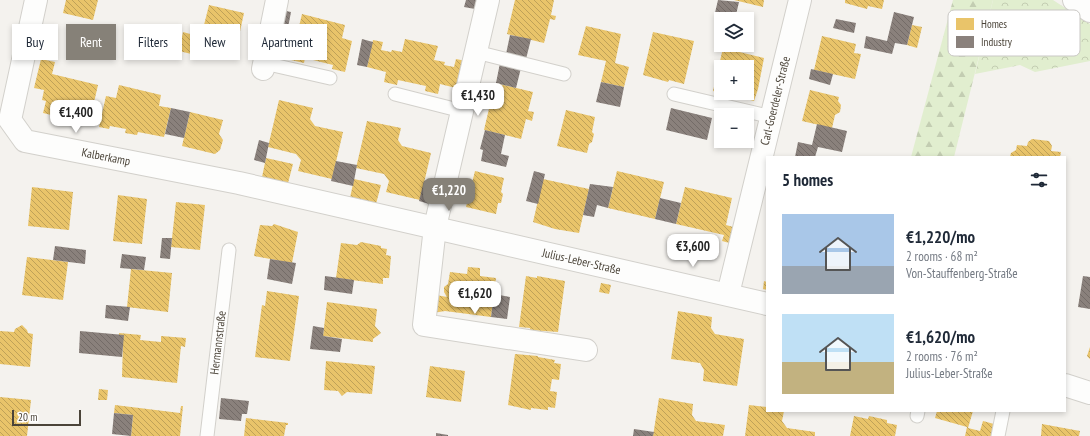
<!DOCTYPE html>
<meta charset="utf-8">
<style>
:root{--surface:#fff;--page:#f6f6f7;--text:#1f2937;--muted:#747a83;--accent:#868178}
body{margin:0;font-family:"PT Sans Narrow",sans-serif;background:var(--page);color:var(--text);height:100vh;display:flex;flex-direction:column;font-size:15px;white-space:nowrap}
*{box-sizing:border-box;margin:0}
p{font-size:13px;color:var(--muted)}
.icon{flex:none;width:22px;height:22px;fill:none;stroke:currentColor;stroke-width:2;stroke-linecap:round;stroke-linejoin:round}
.map{position:relative;flex:1;overflow:hidden}
.side{position:absolute;left:766px;top:156px;width:300px;height:256px;display:flex;flex-direction:column;background:var(--surface);border-radius:0px;box-shadow:0 2px 6px #0003}
.side>*{flex:none}
.top-card{position:absolute;left:12px;top:24px;width:380px;height:36px;display:flex;gap:8px}
.buttons{position:absolute;left:714px;top:12px;display:grid;gap:8px}
.buttons a{display:grid;place-items:center;width:40px;height:40px;border-radius:0px;background:var(--surface);box-shadow:0 2px 6px #0003;font-size:20px}
.scale{position:absolute;left:12px;bottom:10px;width:69px;box-sizing:border-box;padding-left:4px;border:2px solid #4b4439;border-top:0;font-size:11px;line-height:14px;white-space:nowrap;color:#4b4439;-webkit-text-stroke:3px #fff;paint-order:stroke}
.price{position:absolute;translate:-50% -34px;padding:0 9px;border-radius:8px;background:#fff;color:#222;font-size:13px;line-height:26px;filter:drop-shadow(0 1px 2px #0008)}
.price::after{content:'';position:absolute;left:50%;top:24px;width:12px;height:9px;margin-left:-6px;background:inherit;clip-path:polygon(0 0,100% 0,50% 100%)}
.price.selected{background:var(--accent);color:#fff}
ul{padding:0;list-style:none}
li{display:flex;align-items:center;gap:12px;height:100px;padding:0 16px}
li span{display:grid;place-items:center;flex:none;width:112px;height:80px;border-radius:0px;color:#555}
li>.icon{margin-inline-start:auto}
span .icon{width:48px;height:48px;fill:#fffc;stroke-width:1}
li b{font-size:17px}
h2{display:flex;justify-content:space-between;align-items:center;height:48px;padding:0 16px;font-size:17px}
.pill{padding:0 14px;border-radius:0px;background:var(--surface);box-shadow:0 2px 6px #0003;font-size:14px;line-height:36px}
.pill.selected{background:var(--accent);color:#fff}
.map>svg:first-child{display:block}
.forest{fill:url(#forest-firs)}
.park{fill:url(#park-crowns)}
.homes{fill:url(#homes-back-hatch)}
.industry{fill:url(#industry-back-hatch)}
.lines{fill:none;stroke-linecap:round;stroke-linejoin:round}
.service-casing{stroke:#d2d0cb;stroke-width:15}
.minor-casing{stroke:#d2d0cb;stroke-width:24}
.service{stroke:#fdfdfc;stroke-width:13}
.minor{stroke:#fdfdfc;stroke-width:22}
.labels{text-anchor:middle;stroke-width:4;stroke-linejoin:round;paint-order:stroke}
.street-label{font-size:12px;fill:#4b4439;stroke:#fff}
.key{fill:#fff;stroke:#c9c7c4;stroke-width:1}
.key-label{font-size:11px;fill:#4b4439}
</style>
<div class="map">
<svg width="1090" height="436" viewBox="0 0 1090 436">
<defs>
<pattern id="forest-firs" width="22" height="20" patternUnits="userSpaceOnUse"><rect width="22" height="20" fill="#e1eecf"/><path d="M5 1l3.5 6h-7zM16 11l3.5 6h-7z" fill="#c3cdb2"/></pattern>
<pattern id="park-crowns" width="20" height="18" patternUnits="userSpaceOnUse"><rect width="20" height="18" fill="#e1eecf"/><path d="M2 6a3 3 0 1 1 6 0M12 15a3 3 0 1 1 6 0" fill="none" stroke="#c3cdb2"/></pattern>
<pattern id="homes-back-hatch" width="6" height="6" patternUnits="userSpaceOnUse"><rect width="6" height="6" fill="#e9c46a"/><path d="M-1 5l2 2M0 0l6 6M5-1l2 2" fill="none" stroke="#bfa158"/></pattern>
<pattern id="industry-back-hatch" width="6" height="6" patternUnits="userSpaceOnUse"><rect width="6" height="6" fill="#8a817c"/><path d="M-1 5l2 2M0 0l6 6M5-1l2 2" fill="none" stroke="#736b67"/></pattern>
</defs>
<rect width="100%" height="100%" fill="#f4f2ee"/>
<path class="forest" d="M953,0H993L954,157H911Z"/>
<path class="park" d="M993,0H1053L1090,24V61L1035,72L1020,65L975,74Z"/>
<path class="homes" d="M66,0H98L93,20L63,13Z
M515,0H554L551,15L556,16L555,20L550,19L544,43L507,34Z
M734,0H764L763,7Z
M845,0H884L882,9L868,6L867,9L845,3Z
M209,5L244,13L237,45L216,41L212,59L179,51L183,32L201,37Z
M302,14L345,25L342,38L352,41L345,72L332,69L333,65L305,58L304,63L291,60Z
M912,25L922,27L917,48L907,45Z
M586,26L621,34L615,63L629,67L624,87L601,82L606,61L578,55Z
M653,32L694,41L684,84L669,80L668,82L643,75Z
M822,36L856,44L854,53L861,54L855,79L814,70Z
M405,39L438,46L434,60L445,62L444,65L454,67L456,59L466,61L460,89L440,84L438,94L425,91L426,86L398,80L397,85L384,82L386,72L367,67L373,40L383,42L381,50L391,52L392,50L402,52Z
M723,48L764,58L758,89L754,101L738,97V99L723,94L747,93V67H721V93L713,91Z
M41,59L55,62L52,74L98,85L89,124L43,113L46,101L42,100L44,90L34,88Z
M495,83L533,92L528,111L534,112L533,116L532,121L526,119L521,139L484,130Z
M119,85L161,95L159,106L171,108L164,137L138,132L137,135L125,133L126,129L110,126L109,129L99,127L106,96L116,98Z
M810,90L839,97L838,101L841,105L840,112L835,115L832,128L802,121Z
M279,100L313,108L310,119L315,126L343,132L332,179L298,171L301,160L296,154L268,147Z
M566,110L595,117L592,132L594,134L592,142L589,144L587,153L557,146Z
M190,112L223,120L219,134L223,140L220,150L215,154L182,146Z
M367,121L401,128L398,140L402,146L431,153L420,200L386,192L389,181L384,174L356,168Z
M1032,139L1049,141L1052,146L1051,151L1061,152L1060,157H1010L1011,153L1016,150L1017,145L1027,146L1028,142Z
M266,158L293,164L288,183L262,177Z
M475,171L504,178L501,192L503,194L501,203H498L496,214L466,207Z
M617,171L664,182L655,219L608,208Z
M354,179L381,185L376,204L350,198Z
M543,179L589,189L579,233L555,229L533,222Z
M32,187L73,192L69,230L28,226Z
M685,187L732,198L726,225L737,228L733,244L722,241L724,235L676,224Z
M118,195L147,199L142,244L113,241Z
M176,202L205,205L200,250L171,247Z
M274,224L298,232L292,263L254,256L260,225L272,226Z
M361,242L381,246V248L387,249L386,255L391,256L389,278H383V284L336,278L341,243L357,245Z
M27,257L68,262L63,300L22,295Z
M468,267L480,268V276L496,278L491,317L445,311L433,313L436,295L447,297L444,292V287L448,284L450,272L467,274Z
M131,269L172,273L168,312L127,307Z
M526,276L537,278V276L565,281L558,332L530,330V328L519,327Z
M764,281L767,282V290L763,289Z
M601,283L611,285L609,294L599,292Z
M267,291L299,296L290,361L255,357L262,305L265,306Z
M327,302L377,309L375,326L381,333L373,339V342L323,336Z
M678,311L712,317L711,328L715,334L744,339L737,386L703,381L704,370L700,363L671,359Z
M22,325L27,330L28,333L33,334L30,367L0,364V331L14,332L15,329Z
M119,333L141,335L140,340L161,342V336L186,338L185,347L181,346L177,383L122,377L123,342L119,341Z
M1090,347V359L1087,356Z
M515,354L538,356V357L555,360L554,363L561,364L559,380L552,379L550,391L557,392L555,408L548,407V410L531,408V410L508,405Z
M326,361L375,366L372,394L347,392L342,396L338,391L324,390Z
M430,366L465,371L461,402L426,397Z
M99,389L108,390L107,400H98Z
M0,397L31,400L27,436H0Z
M659,398L693,404L692,415L696,421L725,425L723,436H653Z
M115,405L180,413L181,406H183L180,436H131L133,415L114,413Z
M749,405L767,407V411H784L782,421L787,428L815,432V436H745Z
M937,411H973L968,428L980,431L983,421L994,424L991,436H965L967,427L935,418Z
M854,416L868,419L869,416L887,420V423L897,425L895,436H850Z
M246,418L288,423V425H286L284,436H244Z
M1042,424L1080,431L1079,436H1041Z"/>
<path class="industry" d="M466,0H477L475,9L464,7Z
M718,0L739,2L735,19L714,17Z
M281,10L291,12L287,33L277,30Z
M894,12L914,17L907,45L895,43L892,54L864,48L866,36L887,41Z
M836,19L856,23L854,33L833,28Z
M510,35L531,39L526,59L506,54Z
M362,39L373,42L367,67L357,65Z
M500,63L521,68L516,88L496,83Z
M811,69L833,74L830,85L809,79Z
M601,82L624,87L620,107L596,102Z
M171,108L190,112L184,138L165,134Z
M671,108L712,118L707,140L666,130Z
M817,124L847,131L842,152L818,147L815,157H795L798,142L812,145Z
M485,130L505,135L501,154L509,156L506,167L481,161L483,150L480,149Z
M259,140L269,143L265,163L254,160Z
M336,161L357,165L353,186L331,181Z
M534,171L545,174L538,204L526,201Z
M424,181L437,184L433,205L419,201Z
M590,184L613,187L608,208L597,205L594,217L583,215Z
M660,198L681,203L676,224L655,219Z
M162,238H172L170,259L160,258Z
M55,246L86,250L85,264L53,260Z
M122,254L146,257L144,270L120,268Z
M270,259L296,263L292,284L267,279Z
M325,276L354,280L352,294L324,290Z
M1083,276L1090,277V309L1078,307Z
M494,294L510,297L507,319L491,317Z
M106,305L130,307L128,321L105,318Z
M313,326L324,328L323,336L342,339L340,352L310,349Z
M80,331L124,335L122,357L79,353Z
M221,398L249,401L247,414H242L241,421L219,419Z
M114,413L133,415L131,436L112,434Z
M634,429L654,432L653,436H633Z
M436,433L448,435V436H436Z"/>
<g class="lines">
<defs>
<g id="service">
<path d="M476,52L564,74"/>
<path d="M264,63L330,78"/>
<path d="M395,94L462,111"/>
<path d="M674,94L772,117"/>
<path d="M917,416L918,411"/>
<path id="s1" d="M207,436L229,250"/>
<path d="M998,436L1003,411"/>
</g>
<g id="minor">
<path id="s2" d="M36,0L10,120L25,141L239,183L767,304"/>
<path d="M488,0L435,227L424,325L586,350"/>
<path d="M1074,0L1090,11"/>
<path d="M263,69L277,0"/>
<path id="s3" d="M728,294L800,0"/>
<path d="M1065,385L1090,393"/>
</g>
</defs>
<use href="#service" class="service-casing"/>
<use href="#minor" class="minor-casing"/>
<use href="#service" class="service"/>
<use href="#minor" class="minor"/>
</g>
<g class="labels">
<g class="street-label">
<text dy="4" stroke="none"><textPath href="#s3" startOffset="199">Carl-Goerdeler-Straße</textPath></text>
<text dy="4" stroke="none"><textPath href="#s2" startOffset="231">Kalberkamp</textPath></text>
<text dy="4" stroke="none"><textPath href="#s2" startOffset="718">Julius-Leber-Straße</textPath></text>
<text dy="4" stroke="none"><textPath href="#s1" startOffset="94">Hermannstraße</textPath></text>
</g>
</g>
<rect x="948" y="10" width="132" height="46" rx="6" class="key"/>
<rect x="956" y="18" width="18" height="12" fill="#e9c46a"/>
<rect x="956" y="36" width="18" height="12" fill="#8a817c"/>
<g class="key-label">
<text x="981" y="28">Homes</text>
<text x="981" y="46">Industry</text>
</g>
</svg>
<div class="buttons">
<a><svg class="icon" aria-label="layers" viewBox="0 0 24 24"><path d="M12 4l9 5-9 5-9-5zM3 14l9 5 9-5"/></svg></a>
<a>+</a>
<a>−</a>
</div>
<div class="scale">20 m</div>
<b class="price" style="left:478px;top:117px">€1,430</b>
<b class="price" style="left:76px;top:134px">€1,400</b>
<b class="price selected" style="left:449px;top:212px">€1,220</b>
<b class="price" style="left:693px;top:268px">€3,600</b>
<b class="price" style="left:475px;top:315px">€1,620</b>
<div class="top-card">
<a class="pill">Buy</a>
<a class="pill selected">Rent</a>
<a class="pill">Filters</a>
<a class="pill">New</a>
<a class="pill">Apartment</a>
</div>
<section class="side">
<h2>5 homes<svg class="icon" aria-label="filters" viewBox="0 0 24 24"><path d="M4 7h16M4 17h16"/><circle cx="9" cy="7" r="2"/><circle cx="15" cy="17" r="2"/></svg></h2>
<ul>
<li><span style="background:linear-gradient(#a9c7e8 65%,#9aa5b1 0)"><svg class="icon" aria-label="home" viewBox="0 0 24 24"><path d="M3 11l9-7 9 7M6 9v11h12V9"/></svg></span><div><b>€1,220/mo</b><p>2 rooms · 68 m²</p><p>Von-Stauffenberg-Straße</p></div></li>
<li><span style="background:linear-gradient(#bfe0f5 60%,#c2b280 0)"><svg class="icon" aria-label="home" viewBox="0 0 24 24"><path d="M3 11l9-7 9 7M6 9v11h12V9"/></svg></span><div><b>€1,620/mo</b><p>2 rooms · 76 m²</p><p>Julius-Leber-Straße</p></div></li>
</ul>
</section>
</div>
